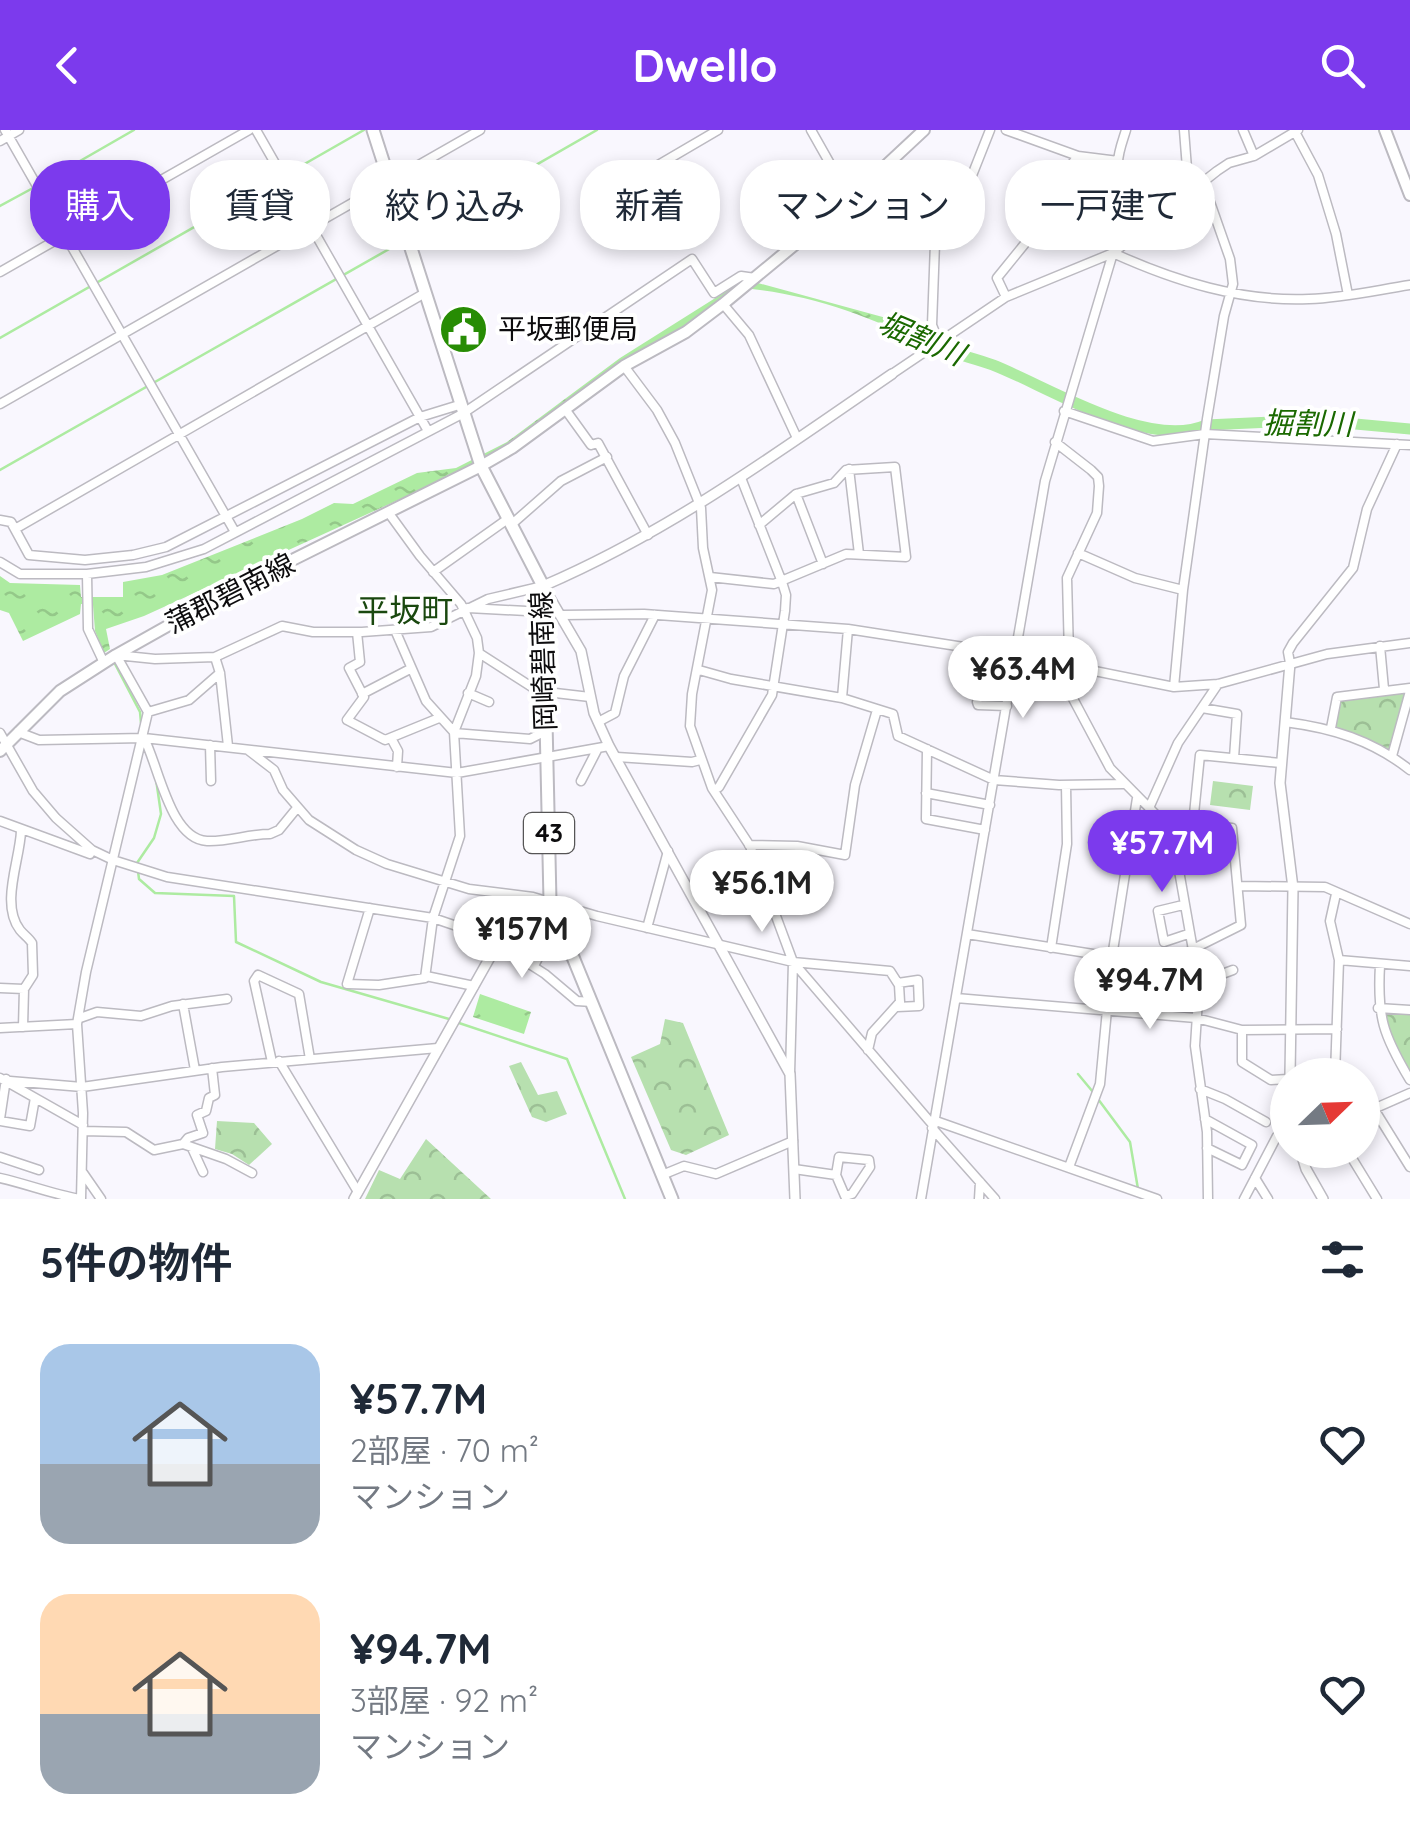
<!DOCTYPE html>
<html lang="ja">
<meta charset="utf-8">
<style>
:root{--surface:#fff;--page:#f6f6f7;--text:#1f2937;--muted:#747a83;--accent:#7c3aed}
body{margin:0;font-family:Quicksand,"Noto Sans JP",sans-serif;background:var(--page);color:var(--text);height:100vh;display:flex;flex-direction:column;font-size:38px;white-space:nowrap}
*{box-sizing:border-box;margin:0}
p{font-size:32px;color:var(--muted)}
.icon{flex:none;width:55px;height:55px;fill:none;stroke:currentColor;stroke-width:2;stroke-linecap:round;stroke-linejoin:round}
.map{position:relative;height:1069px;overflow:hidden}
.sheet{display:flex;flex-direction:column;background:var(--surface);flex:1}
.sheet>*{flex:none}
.banner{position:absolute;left:30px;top:30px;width:1350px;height:90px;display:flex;gap:20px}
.needle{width:65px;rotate:67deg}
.fabs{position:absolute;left:1270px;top:928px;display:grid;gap:20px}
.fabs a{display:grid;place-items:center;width:110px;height:110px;border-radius:50%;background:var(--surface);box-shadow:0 5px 15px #0003;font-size:50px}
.price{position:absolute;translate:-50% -85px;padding:0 22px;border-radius:35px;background:#fff;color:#222;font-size:32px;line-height:65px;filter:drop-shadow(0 2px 5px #0008)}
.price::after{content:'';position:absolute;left:50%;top:60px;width:30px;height:22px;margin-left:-15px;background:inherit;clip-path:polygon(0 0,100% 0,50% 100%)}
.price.on{background:var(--accent);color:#fff}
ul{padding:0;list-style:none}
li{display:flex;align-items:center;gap:30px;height:250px;padding:0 40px}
li span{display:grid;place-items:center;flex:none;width:280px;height:200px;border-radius:30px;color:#555}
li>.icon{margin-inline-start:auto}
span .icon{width:120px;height:120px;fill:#fffc;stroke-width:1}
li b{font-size:42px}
h2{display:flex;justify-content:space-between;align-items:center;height:120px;padding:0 40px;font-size:42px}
.chip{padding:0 35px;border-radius:40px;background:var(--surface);box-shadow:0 5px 15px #0003;font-size:35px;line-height:90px}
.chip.on{background:var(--accent);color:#fff}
header{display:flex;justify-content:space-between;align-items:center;height:130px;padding:0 40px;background:var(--accent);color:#fff;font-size:45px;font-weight:700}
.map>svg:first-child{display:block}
.park{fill:url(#park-crowns)}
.water{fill:url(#water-ripples)}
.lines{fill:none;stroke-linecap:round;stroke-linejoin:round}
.stream{stroke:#adeba1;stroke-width:2.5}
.river{stroke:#adeba1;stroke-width:11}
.minor-casing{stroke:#bcbac1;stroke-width:11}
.tertiary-casing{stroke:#bcbac1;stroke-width:12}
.secondary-casing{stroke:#bcbac1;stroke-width:14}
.primary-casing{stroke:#bcbac1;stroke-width:15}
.minor{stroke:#fff;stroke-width:8}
.tertiary{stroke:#fff;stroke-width:9}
.secondary{stroke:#fff;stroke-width:10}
.primary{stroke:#fff;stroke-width:11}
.labels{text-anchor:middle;stroke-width:8;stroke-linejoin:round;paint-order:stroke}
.shield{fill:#fff;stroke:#565556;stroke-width:2.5}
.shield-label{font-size:25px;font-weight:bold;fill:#0d0c0e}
.poi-label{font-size:28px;fill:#0d0c0e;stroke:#fff;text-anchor:start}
.street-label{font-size:28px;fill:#0d0c0e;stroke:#fff}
.water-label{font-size:30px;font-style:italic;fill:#1a6900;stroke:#fff}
.quarter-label{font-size:32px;fill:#1a480f;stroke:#fff}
</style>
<header><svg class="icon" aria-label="back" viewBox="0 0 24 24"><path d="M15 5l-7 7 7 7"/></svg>Dwello<svg class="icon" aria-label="search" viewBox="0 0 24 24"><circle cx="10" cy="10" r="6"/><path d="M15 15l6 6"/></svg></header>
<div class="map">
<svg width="1410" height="1069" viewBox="0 0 1410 1069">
<defs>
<pattern id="park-crowns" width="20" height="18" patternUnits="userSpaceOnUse" patternTransform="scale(2.5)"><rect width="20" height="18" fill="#b7e0af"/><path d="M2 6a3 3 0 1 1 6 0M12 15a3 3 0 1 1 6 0" fill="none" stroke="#9cbf95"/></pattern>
<pattern id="water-ripples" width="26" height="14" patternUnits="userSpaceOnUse" patternTransform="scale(2.5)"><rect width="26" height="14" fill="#adeba1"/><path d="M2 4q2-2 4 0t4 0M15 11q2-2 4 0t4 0" fill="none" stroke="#94c889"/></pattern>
</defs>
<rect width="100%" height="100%" fill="#f9f7fe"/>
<path class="park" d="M1407,561L1390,620L1335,596L1340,570Z
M1213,651L1253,656L1250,680L1210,675Z
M1383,881L1410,883V943L1396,921Z
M665,889L683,893L729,1005L686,1025L671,1020L631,927L660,914Z
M521,932L538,965L557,961L567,984L546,992L532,987L509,936Z
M217,991L254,993L272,1014L249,1035L232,1024L215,1019Z
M426,1009L491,1069H365L379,1040L400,1049Z"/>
<path class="water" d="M758,153L890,189L932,211L927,215C871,186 803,162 740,158L671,206L617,236L509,316L464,340L144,486L106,499L110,519L104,523L95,501L93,475L81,474L80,484L23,511L9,483L0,480V446L10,453L80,455L81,467H123V452L162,445L302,389L334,373L353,374L417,343L456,338L507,312L620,228L736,155Z
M480,864L531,882L524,904L473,887Z"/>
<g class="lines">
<path class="stream" d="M287,44L364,0
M40,54L134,0
M0,76L33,58
M412,106L597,0
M0,208L280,48
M0,340L405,110
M114,532L140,582L141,593
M137,733L154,708L161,684L156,649
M138,741L139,749L155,763L234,766L236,812L321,852L449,889
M456,892L567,929L625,1069
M1078,944L1093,962
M1098,969L1130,1012L1138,1059"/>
<path class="river" d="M927,212C948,223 971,227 993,235C1047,256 1147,320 1206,295L1312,290L1410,299"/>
<defs>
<path id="minor" d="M5,0L235,402
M256,0L428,301
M811,0L850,69
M1006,0L1078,26L1118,31
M1184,0L1189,64
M1243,0L1254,26
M1294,0L1318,45L1336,104L1348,165
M0,11L19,0
M631,51L718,0
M1113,123C1175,151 1241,172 1309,169C1343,168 1377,160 1410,155
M0,142L249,0
M1006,167L997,148L1040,95L1046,68L1078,26
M723,174L749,205L797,308
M943,211L935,203L932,195L935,113L939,97L969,53L990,0
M624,236L657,280L675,313L701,378L703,418L712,460L692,564L690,596L712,658L750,716L793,832L790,944
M892,244L1006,167L1113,123L1217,41L1229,33L1254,26L1298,0
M0,274L480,0
M565,279L591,315L598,313L648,405
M1064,281L1153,311L1205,304L1410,315
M1055,312L1091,340L1098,347L1099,356L1097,383L1067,448L1070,563L1110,638L1172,701L1199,854L1195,916L1207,1002L1208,1069
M849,339L859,424
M796,364L823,434
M0,390L11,392L29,425L85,430L133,425L166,417L420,287L459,275
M512,394L561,351L607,327
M15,399L425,163
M1078,423L1135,448L1183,460
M0,432L20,444H87L146,437L204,419L462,284L692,129L714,163L741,146L755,148
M433,442L509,388
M87,444L88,499L104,533
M710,447L774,454L846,424L906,427L895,337L846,340L834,353L796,364L759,395
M468,478L545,482
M563,485L644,484L848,499L1015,525L1174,557L1218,554L1327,524L1410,513
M395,500L426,571L454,602
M357,502L360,532L349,538L364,567L347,590L385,610L439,588
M1380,516L1384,559
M991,522L977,572L978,575L1007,576
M479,523L538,561L590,567
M116,525L155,529L215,527L282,496L313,502H362L431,497L488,469L543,456
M215,527L220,543L228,616
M1290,533L1288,522L1293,513L1353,438L1367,379L1397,314
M699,540L731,549L842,568L893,584L898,606L994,650L1059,655L1123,654
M1174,557L1183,460L1207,289L1224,186L1233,154L1230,129L1203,52
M468,563L489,572
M362,564L410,539
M842,568L848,499
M1202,578L1237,584L1234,628
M148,582L189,570L220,543
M598,592L615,583L624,546L655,485
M1285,592C1332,598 1372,610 1410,640
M1331,598L1337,567L1410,558
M18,602L39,610L144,608L457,643L609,616
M0,603L33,661L56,688L92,720L113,730L167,747L433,788L486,806L545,844L577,871L592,872
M454,603L530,609L546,601
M144,608C159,637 170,709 207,711C227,712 249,704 270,704L279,700L297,678
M391,608L398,621L397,637
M210,615L211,651
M927,619L926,689L985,700
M248,620L274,640L283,660L309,690L356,720L387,734L469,759L533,767L597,786L793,832L890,841L899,855L900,872L872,903L868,920
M1392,626L1410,561
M617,627L692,632L700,630
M581,651L597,620
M714,660L719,657L772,565L785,481L786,465L782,452L741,348
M926,663L990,675
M1149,678L1178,613L1218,554
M0,691L90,724L92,720
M1193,694L1200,625L1281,633
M21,701C20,730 0,774 20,800C24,805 29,808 32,813L33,845L24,859L23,897
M1172,701L1193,694L1232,698L1241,795L1191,820
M749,715L797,716L845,725L855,655L877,580
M1238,756L1325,757L1410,794
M1183,775L1158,781L1164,812L1188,804
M370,778L347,854L379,855L425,848L433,788L460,706L454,602L476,546L479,523L477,508L461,474L420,426L388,382
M647,798L668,721
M967,804L1112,827
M498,813L521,766
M1051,818L1067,714L1066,655
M1339,830L1410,836
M793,832L932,994
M1380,835C1377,887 1383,905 1410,950
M534,836L541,822L547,796
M1162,839L1193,832
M426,846L474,856
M1198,853L1233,840
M0,858L24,859
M956,868L1196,888L1242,900L1337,899
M183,874L195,940
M897,877L919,876L918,850L898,853
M1378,878L1410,880
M80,888L97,882L141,886L172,876L227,869
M0,898L77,894
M1242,900V932L1271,950L1288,949
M279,931L358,1062
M272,932L254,851L258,845L299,864L310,929
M1335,945L1339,830L1330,791L1336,764
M0,948L83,995
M10,951L82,957L222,937L438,918
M1200,959L1225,969L1266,992
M1374,979L1410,1037
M1362,984L1410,963
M0,989L6,949
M1205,989L1252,1015L1242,1035L1207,1018
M933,990L1157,1069
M0,991L30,996L35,968
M932,998L995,1069
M83,1001L126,1002L154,1020L183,1014L226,1029L252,1043
M183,1014L188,1008L203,1003L197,985L206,981L209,968L215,965L212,938
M192,1018L203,1042
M1347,1020L1377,1069
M0,1027L39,1040
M1069,1037L1100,954L1112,827L1137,668
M794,1039L836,1045L839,1027L869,1030L870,1037L852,1064L845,1066L836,1045
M83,1043L101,1069
M662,1045L684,1036L716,1044L793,1011
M0,1048C27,1054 52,1064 80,1069
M1255,1048L1268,1069
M81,1069L83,983L77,894L86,842L148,582L116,525
M921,1069L1045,351L1113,123C1130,97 1116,62 1118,33C1118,22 1123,10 1126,0
M979,1069L980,1052
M1244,1069L1277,1006L1288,1005"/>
<path id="tertiary" d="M1290,945L1293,758L1280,653L1290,533
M1300,1020L1306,1039L1323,1069
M354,1069L498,813
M795,1069L790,944L609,616L594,583L581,521L543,456C671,401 778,322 892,244"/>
<path id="secondary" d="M1385,0L1410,65
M0,621L60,561L116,525L228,462L481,336L512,318L624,236L686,202L723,174L850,69L924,0"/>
<path id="primary" d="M373,0L481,336L543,456L550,771L672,1069"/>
</defs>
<use href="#minor" class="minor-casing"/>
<use href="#tertiary" class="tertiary-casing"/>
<use href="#secondary" class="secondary-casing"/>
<use href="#primary" class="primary-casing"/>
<use href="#minor" class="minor"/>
<use href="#tertiary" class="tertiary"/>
<use href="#secondary" class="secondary"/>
<use href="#primary" class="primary"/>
</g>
<defs>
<symbol id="civic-disc" viewBox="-11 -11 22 22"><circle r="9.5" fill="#278c04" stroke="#fff"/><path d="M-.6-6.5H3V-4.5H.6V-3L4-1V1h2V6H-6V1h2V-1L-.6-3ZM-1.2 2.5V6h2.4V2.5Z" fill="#fff"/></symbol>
</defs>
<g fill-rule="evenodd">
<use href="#civic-disc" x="436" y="172" width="55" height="55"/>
</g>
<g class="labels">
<rect class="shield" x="524" y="683" width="50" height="40" rx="8"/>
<g class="shield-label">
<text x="549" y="712">43</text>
</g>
<g class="poi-label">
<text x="498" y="209">平坂郵便局</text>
</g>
<g class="street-label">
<text transform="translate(230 463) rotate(-27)" y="10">蒲郡碧南線</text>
<text transform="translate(543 531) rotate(-92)" y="10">岡崎碧南線</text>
</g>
<g class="water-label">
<text transform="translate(921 209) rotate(23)" y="10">堀割川</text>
<text transform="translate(1308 294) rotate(1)" y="10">掘割川</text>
</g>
<g class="quarter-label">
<text x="405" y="492">平坂町</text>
</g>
</g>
</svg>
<div class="fabs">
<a><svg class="needle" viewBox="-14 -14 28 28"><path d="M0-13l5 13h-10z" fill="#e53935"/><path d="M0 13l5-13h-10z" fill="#747a83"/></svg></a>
</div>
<b class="price" style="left:1023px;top:591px">¥63.4M</b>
<b class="price on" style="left:1162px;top:765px">¥57.7M</b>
<b class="price" style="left:762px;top:805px">¥56.1M</b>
<b class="price" style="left:522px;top:851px">¥157M</b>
<b class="price" style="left:1150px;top:902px">¥94.7M</b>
<div class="banner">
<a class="chip on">購入</a>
<a class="chip">賃貸</a>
<a class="chip">絞り込み</a>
<a class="chip">新着</a>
<a class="chip">マンション</a>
<a class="chip">一戸建て</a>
</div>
</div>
<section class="sheet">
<h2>5件の物件<svg class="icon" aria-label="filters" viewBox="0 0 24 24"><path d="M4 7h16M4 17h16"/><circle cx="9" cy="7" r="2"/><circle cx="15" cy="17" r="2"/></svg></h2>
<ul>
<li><span style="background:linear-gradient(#a9c7e8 60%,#9aa5b1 0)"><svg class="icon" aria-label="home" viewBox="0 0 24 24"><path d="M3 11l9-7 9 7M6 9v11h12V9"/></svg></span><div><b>¥57.7M</b><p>2部屋 · 70 m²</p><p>マンション</p></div><svg class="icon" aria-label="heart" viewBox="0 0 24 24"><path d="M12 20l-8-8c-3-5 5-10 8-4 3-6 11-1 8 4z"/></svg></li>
<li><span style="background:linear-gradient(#ffd9b3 60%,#9aa5b1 0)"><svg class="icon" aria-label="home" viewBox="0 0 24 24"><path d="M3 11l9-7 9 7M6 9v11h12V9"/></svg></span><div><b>¥94.7M</b><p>3部屋 · 92 m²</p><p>マンション</p></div><svg class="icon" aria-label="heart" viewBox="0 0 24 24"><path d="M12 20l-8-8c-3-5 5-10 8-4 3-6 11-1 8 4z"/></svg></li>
</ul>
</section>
